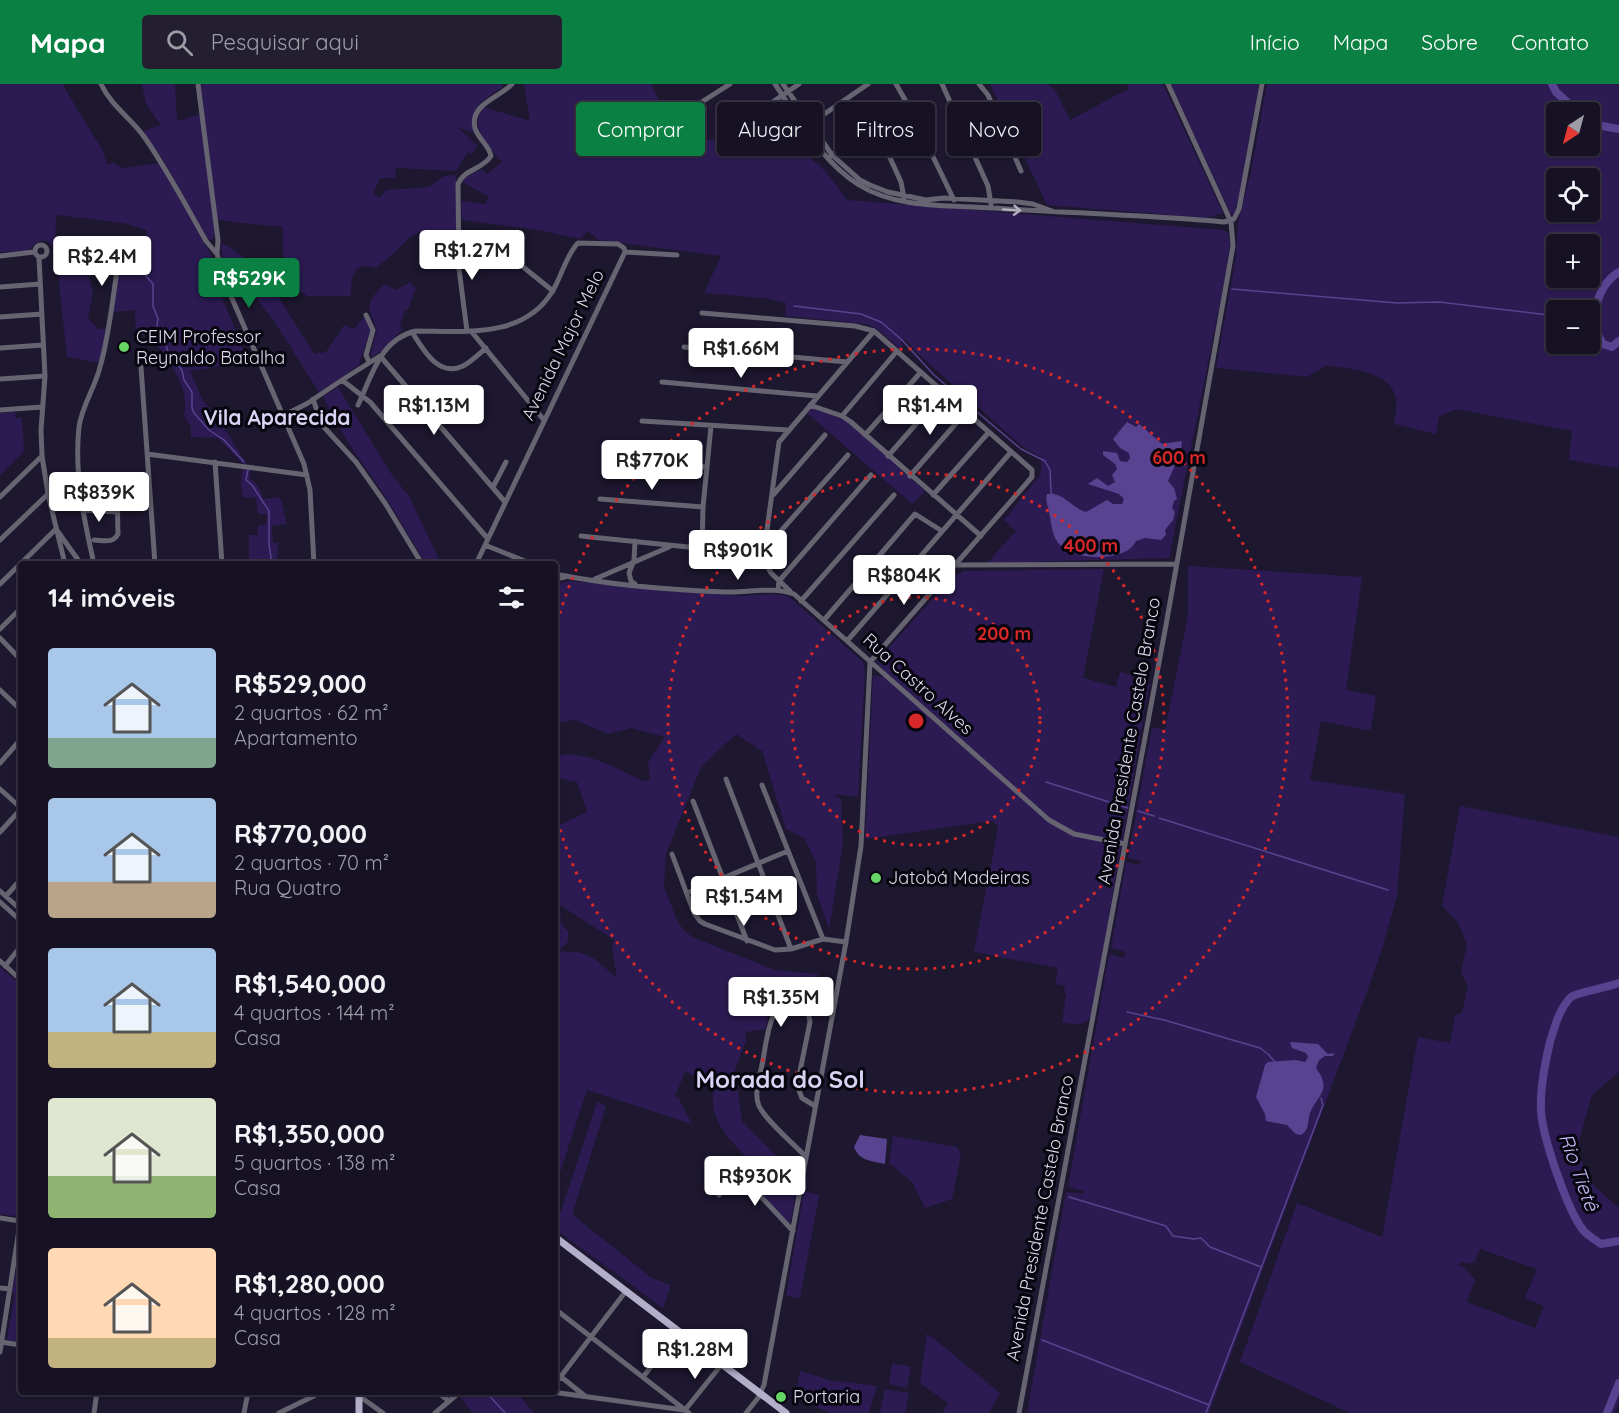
<!DOCTYPE html>
<html lang="pt">
<meta charset="utf-8">
<style>
:root{--surface:#161123;--page:#231f30;--text:#f1f3f6;--muted:#9e9da6;--line:#353141;--accent:#0b8043}
body{margin:0;font-family:Quicksand,sans-serif;background:var(--page);color:var(--text);height:100vh;display:flex;flex-direction:column;font-size:22px;white-space:nowrap}
*{box-sizing:border-box;margin:0}
p{font-size:20px;color:var(--muted)}
.icon{flex:none;width:33px;height:33px;fill:none;stroke:currentColor;stroke-width:2;stroke-linecap:round;stroke-linejoin:round}
.map{position:relative;flex:1;overflow:hidden}
.details{position:absolute;left:18px;top:477px;width:540px;height:834px;display:flex;flex-direction:column;background:var(--surface);border-radius:6px;box-shadow:0 2px 4px #0004,0 0 0 2px var(--line)}
.details>*{flex:none}
.hud{position:absolute;left:576px;top:18px;width:570px;height:54px;display:flex;gap:12px}
.needle{width:39px;rotate:216deg}
.fabs{position:absolute;left:1546px;top:18px;display:grid;gap:12px}
.fabs a{display:grid;place-items:center;width:54px;height:54px;border-radius:6px;background:var(--surface);box-shadow:0 2px 4px #0004,0 0 0 2px var(--line);font-size:30px}
.price{position:absolute;translate:-50% -51px;padding:0 14px;border-radius:6px;background:#fff;color:#222;font-size:20px;line-height:39px;filter:drop-shadow(0 2px 3px #0008)}
.price::after{content:'';position:absolute;left:50%;top:36px;width:18px;height:14px;margin-left:-9px;background:inherit;clip-path:polygon(0 0,100% 0,50% 100%)}
.price.on{background:var(--accent);color:#fff}
ul{padding:0;list-style:none}
li{display:flex;align-items:center;gap:18px;height:150px;padding:0 30px}
li span{display:grid;place-items:center;flex:none;width:168px;height:120px;border-radius:6px;color:#555}
li>.icon{margin-inline-start:auto}
span .icon{width:72px;height:72px;fill:#fffc;stroke-width:1}
li b{font-size:26px}
h2{display:flex;justify-content:space-between;align-items:center;height:72px;padding:0 30px;font-size:26px}
.pill{padding:0 21px;border-radius:6px;background:var(--surface);box-shadow:0 2px 4px #0004,0 0 0 2px var(--line);font-size:21px;line-height:54px}
.pill.on{background:var(--accent);color:#fff}
header{display:flex;align-items:center;gap:36px;box-sizing:border-box;height:84px;padding:0 30px;background:var(--accent);color:#fff}
header strong{font-size:28px}
nav{display:flex;gap:33px;margin-inline-start:auto;font-size:21px}
.search{width:420px;height:54px;background:var(--page);display:flex;align-items:center;gap:15px;box-sizing:border-box;padding:0 21px;border-radius:6px;color:var(--muted);font-size:22px}
.map>svg:first-child{display:block}
.green{fill:#2c1b53;fill-rule:evenodd}
.water{fill:#584390}
.lines{fill:none;stroke-linecap:round;stroke-linejoin:round}
.stream{stroke:#584390;stroke-width:1.5}
.river{stroke:#584390;stroke-width:8}
.minor{stroke:#666471;stroke-width:5}
.major{stroke:#b3aec9;stroke-width:7}
.oneway{stroke:#b4b1c0}
.ring{fill:none;stroke:#d62828;stroke-width:3;stroke-dasharray:3 6}
.poi-dot{fill:#67d466;stroke:#07050e;stroke-width:2}
.labels{text-anchor:middle;stroke-width:6;stroke-linejoin:round;paint-order:stroke}
.poi-label{font-size:18px;fill:#dedbeb;stroke:#07050e;text-anchor:start}
.street-label{font-size:18px;fill:#dedbeb;stroke:#07050e}
.water-label{font-size:20px;font-style:italic;fill:#c5b9f9;stroke:#07050e}
.quarter-label{font-size:21px;font-weight:bold;fill:#d8d3f3;stroke:#07050e}
.district-label{font-size:24px;font-weight:bold;fill:#d8d3f3;stroke:#07050e}
.centre{fill:#d62828;stroke:#07050e;stroke-width:3}
.ring-label{font-size:18px;text-anchor:middle;font-weight:bold;fill:#d62828;stroke:#07050e;stroke-width:6;stroke-linejoin:round;paint-order:stroke}
</style>
<header>
<strong>Mapa</strong>
<div class="search"><svg class="icon" aria-label="search" viewBox="0 0 24 24"><circle cx="10" cy="10" r="6"/><path d="M15 15l6 6"/></svg>Pesquisar aqui</div>
<nav><a>Início</a><a>Mapa</a><a>Sobre</a><a>Contato</a></nav>
</header>
<div class="map">
<svg width="1619" height="1329" viewBox="0 0 1619 1329">
<rect width="100%" height="100%" fill="#1d172f"/>
<path class="green" d="M0,0H64L65,5L103,67L107,81L115,78L116,81L123,84L159,79L212,173L208,178L248,278L190,287L203,317L217,333L247,380H243L218,354L191,353V342L184,332C191,301 166,276 151,251H136L135,226L112,228C117,200 120,169 148,156L146,146L124,139L56,131L55,164C43,151 38,158 27,167L0,168Z
M142,0H175L177,37L200,30L215,149L212,156L208,155L204,149L164,77L143,47L161,41L146,20Z
M200,0H501L503,3C482,17 470,21 475,49L458,44L478,62L471,70L468,68L456,87L396,84L395,94H380L373,110L380,113L386,106L429,103L444,92L456,91V147L447,146L438,150C417,144 413,150 399,164C392,171 384,177 376,184C353,176 351,194 351,212H307L300,207L295,210L286,199L288,174L283,173V143L217,136Z
M524,0H651L677,53C718,61 781,49 814,77C827,87 837,103 847,116L1224,146L1228,149L1230,161L1222,209L1169,474L987,479L1016,447L1004,436L1041,390V373L1023,363L917,269L905,255L901,258L903,261L900,265L877,245L867,240L785,232L786,219L764,214L704,209L721,172L599,156L588,147L580,155L539,146L462,136L461,117L486,120L488,112L462,98L468,92L482,85L487,90L502,78C489,62 468,45 483,24H486L530,37Z
M990,0H1048L1055,6L1070,36L1128,5L1127,0H1163L1223,129L1206,134L1047,121Z
M1171,0H1259L1236,129L1234,131L1230,129Z
M1267,0H1619V382L1617,384L1569,376L1572,347L1456,325L1439,333L1436,350L1394,340C1395,332 1397,323 1396,315C1391,286 1351,286 1327,281L1307,293L1216,284L1236,173L1238,138L1251,88ZM1590,28V62H1557V28ZM1590,94V128H1557V94ZM1557,160H1590V194H1557ZM1590,226V260H1557V226Z
M221,159C264,178 289,233 315,270L326,268L344,241L354,245L364,233L371,244L359,281L319,308C290,264 265,214 223,182Z
M57,179L91,185L89,195L93,208L88,235L99,245H106L101,279L67,273Z
M410,198L416,204L408,225H405L400,242L402,246L378,270L370,273L377,245C367,221 364,220 385,200L396,206Z
M338,303L390,388L410,414L441,480H426L385,412L349,360L323,313Z
M814,324L847,337L925,407L912,420L807,329Z
M15,328V334H22L24,367L0,391V329Z
M242,385L250,386V394L260,405L263,415L280,413L287,440L272,442L273,459H278L277,480H249V451H258V441H266L267,430H258L256,414L243,413L241,402Z
M1188,482L1362,493L1346,606L1376,612L1371,645L1366,646L1321,637L1310,696L1405,710L1397,812L1382,865L1364,916L1209,1329H1027L1066,1108L1084,1110V1107L1068,1103L1109,870L1124,874L1125,868L1111,864L1126,778L1141,781V777L1128,774L1152,643L1165,646L1188,531Z
M1104,485L1083,594L1116,603L1120,588L1150,596L1092,930C1084,943 1076,941 1062,938L1066,910L1064,909L1065,902L1055,900L1058,884L974,868L998,744L995,739L991,737L865,755L873,591L881,593L886,588L876,578L953,492L964,487Z
M570,497L738,512L775,510L788,512L863,578L865,588L858,713L832,710L841,715L843,760L829,845L817,811L816,778L804,754L786,745L762,667L736,650L701,683L666,770L664,802L677,837L683,845L692,853L775,886L818,890L816,899L798,896L796,906L770,901L768,911L774,921L768,932L766,945L745,948L746,956L733,992L734,1002L736,1003V1007H738L742,1037L799,1095L790,1141L736,1083L745,1072C723,1048 707,1033 715,998L685,988L675,1012L679,1015L692,1040L587,1006L555,1104V743L587,728L577,698L558,694L555,690V673C579,662 621,687 644,697L650,696L648,678L665,653L631,644L608,650L575,636L555,639V500ZM560,821L614,856L612,863L617,894C595,876 590,865 558,868L567,859L569,848L561,839Z
M1460,722L1619,753V988L1592,1011L1576,1067L1595,1103L1619,1124V1319L1615,1329H1350L1240,1278L1297,1119L1382,1153L1418,953L1450,959L1455,931L1462,929L1468,902L1461,888L1467,861L1458,838L1442,822ZM1480,1165L1537,1185L1525,1214L1544,1222L1535,1244L1467,1218L1475,1196L1465,1184L1459,1181L1460,1178L1470,1180L1475,1177Z
M0,883L21,901V1111L17,1132H15L0,1130Z
M597,1018L606,1022L573,1128L574,1132L652,1194L671,1201L663,1224L555,1145Z
M893,1052L957,1063L961,1070L952,1115L925,1124L912,1098L889,1079Z
M804,1107L819,1111L800,1214L786,1212Z
M21,1156V1258L7,1256L15,1210L12,1209Z
M927,1249L1000,1309L989,1329H943L948,1319L920,1299Z
M892,1279L911,1283L907,1304L889,1300Z
M800,1287L836,1298L839,1297L877,1302L869,1329H831L795,1314Z
M885,1305L909,1309L905,1329H880Z
M467,1308H516L534,1329H473L460,1313Z"/>
<path class="water" d="M1127,338L1136,343L1139,340L1162,360L1182,357L1181,368L1168,397L1174,404L1177,415L1174,417L1172,424L1175,428L1173,436L1165,446L1166,451L1161,456L1145,454L1136,457C1127,478 1076,477 1061,462C1051,453 1052,440 1049,428C1048,421 1045,418 1047,410C1064,408 1070,423 1086,428L1107,416L1113,420H1122L1124,415L1119,410L1088,400L1097,394L1108,402L1115,398L1112,391L1117,385L1115,380L1103,371V367L1117,369L1120,377L1127,378L1130,374L1129,369L1120,364L1113,355Z
M1290,958L1318,960L1328,970L1334,969L1333,972H1325L1319,976L1316,984C1333,1007 1317,1011 1310,1029C1307,1038 1310,1046 1301,1051L1296,1050L1287,1041L1266,1037L1265,1030L1256,1013L1265,981L1268,978L1296,976L1305,978L1308,973L1306,969L1292,964Z
M860,1051L887,1055L885,1080C872,1077 859,1077 854,1063Z"/>
<g class="lines">
<path class="stream" d="M137,165L146,192L153,200V222L158,235L156,247L164,255L169,271L182,286L184,296L192,308V324L194,329L209,346L224,356L244,378
M1232,205L1397,219L1439,218L1557,232
M794,222L861,230L881,238L902,256L934,291L970,322L1021,365L1045,377L1050,386L1051,408L1053,411
M1590,238L1596,239
M248,386L246,396L252,401L269,427V460L272,480
M1046,698L1128,724
M1138,727L1154,732
M1159,734L1388,806
M1127,928L1164,936L1260,964L1268,970L1274,977
M1069,1113L1166,1142L1173,1152L1194,1155L1201,1154L1210,1163L1261,1183
M1042,1256L1209,1321
M486,1308L505,1329
M1206,1329L1323,1021L1321,1014"/>
<path class="river" d="M1552,0L1556,8L1578,28
M1590,35L1602,42L1619,45
M1619,188C1596,202 1588,238 1603,260L1612,263L1619,257
M1619,899C1609,903 1576,909 1571,913C1559,925 1555,942 1550,958C1545,979 1540,1003 1541,1026C1542,1052 1567,1125 1583,1146C1587,1151 1595,1156 1601,1160L1619,1157
M1607,1329L1619,1299"/>
<path class="minor" d="M101,0C111,22 132,35 145,54C168,87 186,122 206,157L217,170L227,203L304,380L310,406L314,480
M198,0L218,156L217,170
M775,0C799,36 821,77 859,101C898,125 948,121 992,124C1069,129 1147,131 1224,138L1234,135L1239,125L1262,0
M783,0L832,71L860,96L870,101L888,108L926,116L944,114L1018,118L1033,120L1052,127
M896,0L908,21L954,116
M942,0L988,102L991,120
M979,0L988,11L1021,87
M697,21L730,0
M739,41L804,44L868,0
M876,43L901,98L904,114
M724,51L799,0
M829,73L908,21
M492,158L553,207
M35 167a6 6 0 1 1 12 0a6 6 0 1 1-12 0Z
M0,172L34,168
M39,174L45,292L41,346L42,372L48,410L65,480
M0,203L40,200
M702,229L855,242L874,247L1032,386V393L870,578
M366,231L373,246L366,271L369,278
M0,233L42,230
M467,247L459,185L458,100C464,85 482,86 491,72C489,61 478,55 475,44C469,20 501,13 512,0
M471,247L544,336
M412,248C423,265 438,294 463,282C471,278 479,270 486,264
M684,263L847,278
M0,264L43,261
M141,283L155,480
M0,295L45,292
M342,296L380,272L505,418
M662,298L817,312
M313,315L322,341L356,378L385,419L422,480
M358,321C372,292 380,255 416,247C463,247 523,255 552,208C561,194 566,171 578,159L618,160L624,164L625,168
M810,321L842,332L851,338L981,452
M0,326L42,323
M283,332L308,319L342,296L370,318L488,455
M842,332L897,267
M642,337L788,346
M865,351L921,288
M147,370L307,391
M888,372L944,308
M620,376L707,383
M215,378L222,480
M910,392L966,328
M89,400L113,404L117,408L118,450C113,460 103,456 94,456
M493,403L506,378
M773,411L825,351
M933,411L989,348
M0,413L42,372
M600,415L703,423
M83,426L117,428
M581,452L727,467
M0,456L48,410
M485,461L532,480
M702,464L703,423L711,342
M765,465L848,371
M94,480C84,436 74,389 79,343C82,321 95,304 100,283C109,252 112,219 117,187L116,182
M476,480L625,168L677,171
M956,481L1176,480
M555,490C610,501 669,506 725,508C749,509 772,502 794,510L1049,736L1074,750L1125,760
M555,495L565,493
M595,495L669,463
M0,500L56,445L81,480
M635,500L631,497L629,489L634,476L635,457
M778,505L779,497L871,391
M790,507L771,489L763,475L779,358L874,247
M801,517L894,411
M824,536L915,430L942,447
M0,545L21,524
M0,554L21,576
M847,557L1011,368
M0,606L21,626
M0,679L21,655
M726,695L791,865
M762,701L823,855
M0,705L21,724
M693,717L747,857
M0,748L21,725
M672,770L694,829L700,837L705,840L775,866L791,865L823,855L846,858
M0,807L21,826
M687,809L788,767
M6,812L21,795
M0,818L21,837
M0,877L21,896
M5,882L21,862
M806,1073C794,1060 766,1037 759,1022C753,1009 761,989 763,976C766,960 771,904 799,919C807,923 809,930 810,938L797,1002L802,1014L815,1022
M719,1111L727,1090L735,1087L739,1089L793,1147
M0,1134L20,1137
M0,1204L10,1205
M555,1225L689,1329
M1,1258L21,1261
M0,1268L21,1133
M555,1288L585,1312
M643,1293L679,1247
M555,1300L626,1207
M437,1308L449,1317
M552,1308L684,1326
M359,1312L383,1329
M685,1326L722,1280
M94,1329L97,1308
M244,1329L248,1308
M279,1329L322,1308
M435,1329L460,1308
M746,1329L758,1314L764,1301L846,858L861,762L870,578
M1019,1329L1166,541L1233,162L1231,138L1168,0"/>
<path class="major" d="M555,1153L786,1329
M359,1308V1329"/>
</g>
<defs><path id="oneway-shaft" d="M-6 0H5M1.5-3L5.5 0L1.5 3" fill="none" stroke-width="1.6" stroke-linecap="round" stroke-linejoin="round" transform="scale(1.5)"/></defs>
<use class="oneway" href="#oneway-shaft" transform="translate(1012 126) rotate(4)"/>
<g class="ring">
<circle cx="916" cy="637" r="124"/>
<circle cx="916" cy="637" r="248"/>
<path d="M555 547A372 372 0 1 1 555 727"/>
</g>
<g class="poi-dot">
<circle cx="124" cy="263" r="6"/>
<circle cx="876" cy="794" r="6"/>
<circle cx="781" cy="1313" r="6"/>
</g>
<g class="labels">
<g class="poi-label">
<text x="136" y="259">CEIM Professor<tspan x="136" dy="21">Reynaldo Batalha</tspan></text>
<text x="888" y="800">Jatobá Madeiras</text>
<text x="793" y="1319">Portaria</text>
</g>
<g class="street-label">
<text transform="translate(563 261) rotate(-64)" y="6">Avenida Major Melo</text>
<text transform="translate(918 600) rotate(42)" y="6">Rua Castro Alves</text>
<text transform="translate(1129 657) rotate(-80)" y="6">Avenida Presidente Castelo Branco</text>
<text transform="translate(1040 1134) rotate(-79)" y="6">Avenida Presidente Castelo Branco</text>
</g>
<g class="water-label">
<text transform="translate(1579 1088) rotate(70)" y="7">Rio Tietê</text>
</g>
<g class="quarter-label">
<text x="277" y="341">Vila Aparecida</text>
</g>
<g class="district-label">
<text x="780" y="1004">Morada do Sol</text>
</g>
</g>
<circle cx="916" cy="637" r="9" class="centre"/>
<g class="ring-label">
<text x="1179" y="380">600 m</text>
<text x="1091" y="468">400 m</text>
<text x="1004" y="556">200 m</text>
</g>
</svg>
<div class="fabs">
<a><svg class="needle" viewBox="-14 -14 28 28"><path d="M0-13l5 13h-10z" fill="#e53935"/><path d="M0 13l5-13h-10z" fill="#9e9da6"/></svg></a>
<a><svg class="icon" aria-label="locate" viewBox="0 0 24 24"><circle cx="12" cy="12" r="6"/><path d="M12 2v4M12 18v4M2 12h4M18 12h4"/></svg></a>
<a>+</a>
<a>−</a>
</div>
<b class="price" style="left:472px;top:197px">R$1.27M</b>
<b class="price" style="left:102px;top:203px">R$2.4M</b>
<b class="price on" style="left:249px;top:225px">R$529K</b>
<b class="price" style="left:741px;top:295px">R$1.66M</b>
<b class="price" style="left:434px;top:352px">R$1.13M</b>
<b class="price" style="left:930px;top:352px">R$1.4M</b>
<b class="price" style="left:652px;top:407px">R$770K</b>
<b class="price" style="left:99px;top:439px">R$839K</b>
<b class="price" style="left:738px;top:497px">R$901K</b>
<b class="price" style="left:904px;top:522px">R$804K</b>
<b class="price" style="left:744px;top:843px">R$1.54M</b>
<b class="price" style="left:781px;top:944px">R$1.35M</b>
<b class="price" style="left:755px;top:1123px">R$930K</b>
<b class="price" style="left:695px;top:1296px">R$1.28M</b>
<div class="hud">
<a class="pill on">Comprar</a>
<a class="pill">Alugar</a>
<a class="pill">Filtros</a>
<a class="pill">Novo</a>
</div>
<section class="details">
<h2>14 imóveis<svg class="icon" aria-label="filters" viewBox="0 0 24 24"><path d="M4 7h16M4 17h16"/><circle cx="9" cy="7" r="2"/><circle cx="15" cy="17" r="2"/></svg></h2>
<ul>
<li><span style="background:linear-gradient(#a9c7e8 75%,#7fa58c 0)"><svg class="icon" aria-label="home" viewBox="0 0 24 24"><path d="M3 11l9-7 9 7M6 9v11h12V9"/></svg></span><div><b>R$529,000</b><p>2 quartos · 62 m²</p><p>Apartamento</p></div></li>
<li><span style="background:linear-gradient(#a9c7e8 70%,#b9a48a 0)"><svg class="icon" aria-label="home" viewBox="0 0 24 24"><path d="M3 11l9-7 9 7M6 9v11h12V9"/></svg></span><div><b>R$770,000</b><p>2 quartos · 70 m²</p><p>Rua Quatro</p></div></li>
<li><span style="background:linear-gradient(#a9c7e8 70%,#c2b280 0)"><svg class="icon" aria-label="home" viewBox="0 0 24 24"><path d="M3 11l9-7 9 7M6 9v11h12V9"/></svg></span><div><b>R$1,540,000</b><p>4 quartos · 144 m²</p><p>Casa</p></div></li>
<li><span style="background:linear-gradient(#dfe7d0 65%,#8fb573 0)"><svg class="icon" aria-label="home" viewBox="0 0 24 24"><path d="M3 11l9-7 9 7M6 9v11h12V9"/></svg></span><div><b>R$1,350,000</b><p>5 quartos · 138 m²</p><p>Casa</p></div></li>
<li><span style="background:linear-gradient(#ffd9b3 75%,#c2b280 0)"><svg class="icon" aria-label="home" viewBox="0 0 24 24"><path d="M3 11l9-7 9 7M6 9v11h12V9"/></svg></span><div><b>R$1,280,000</b><p>4 quartos · 128 m²</p><p>Casa</p></div></li>
</ul>
</section>
</div>
